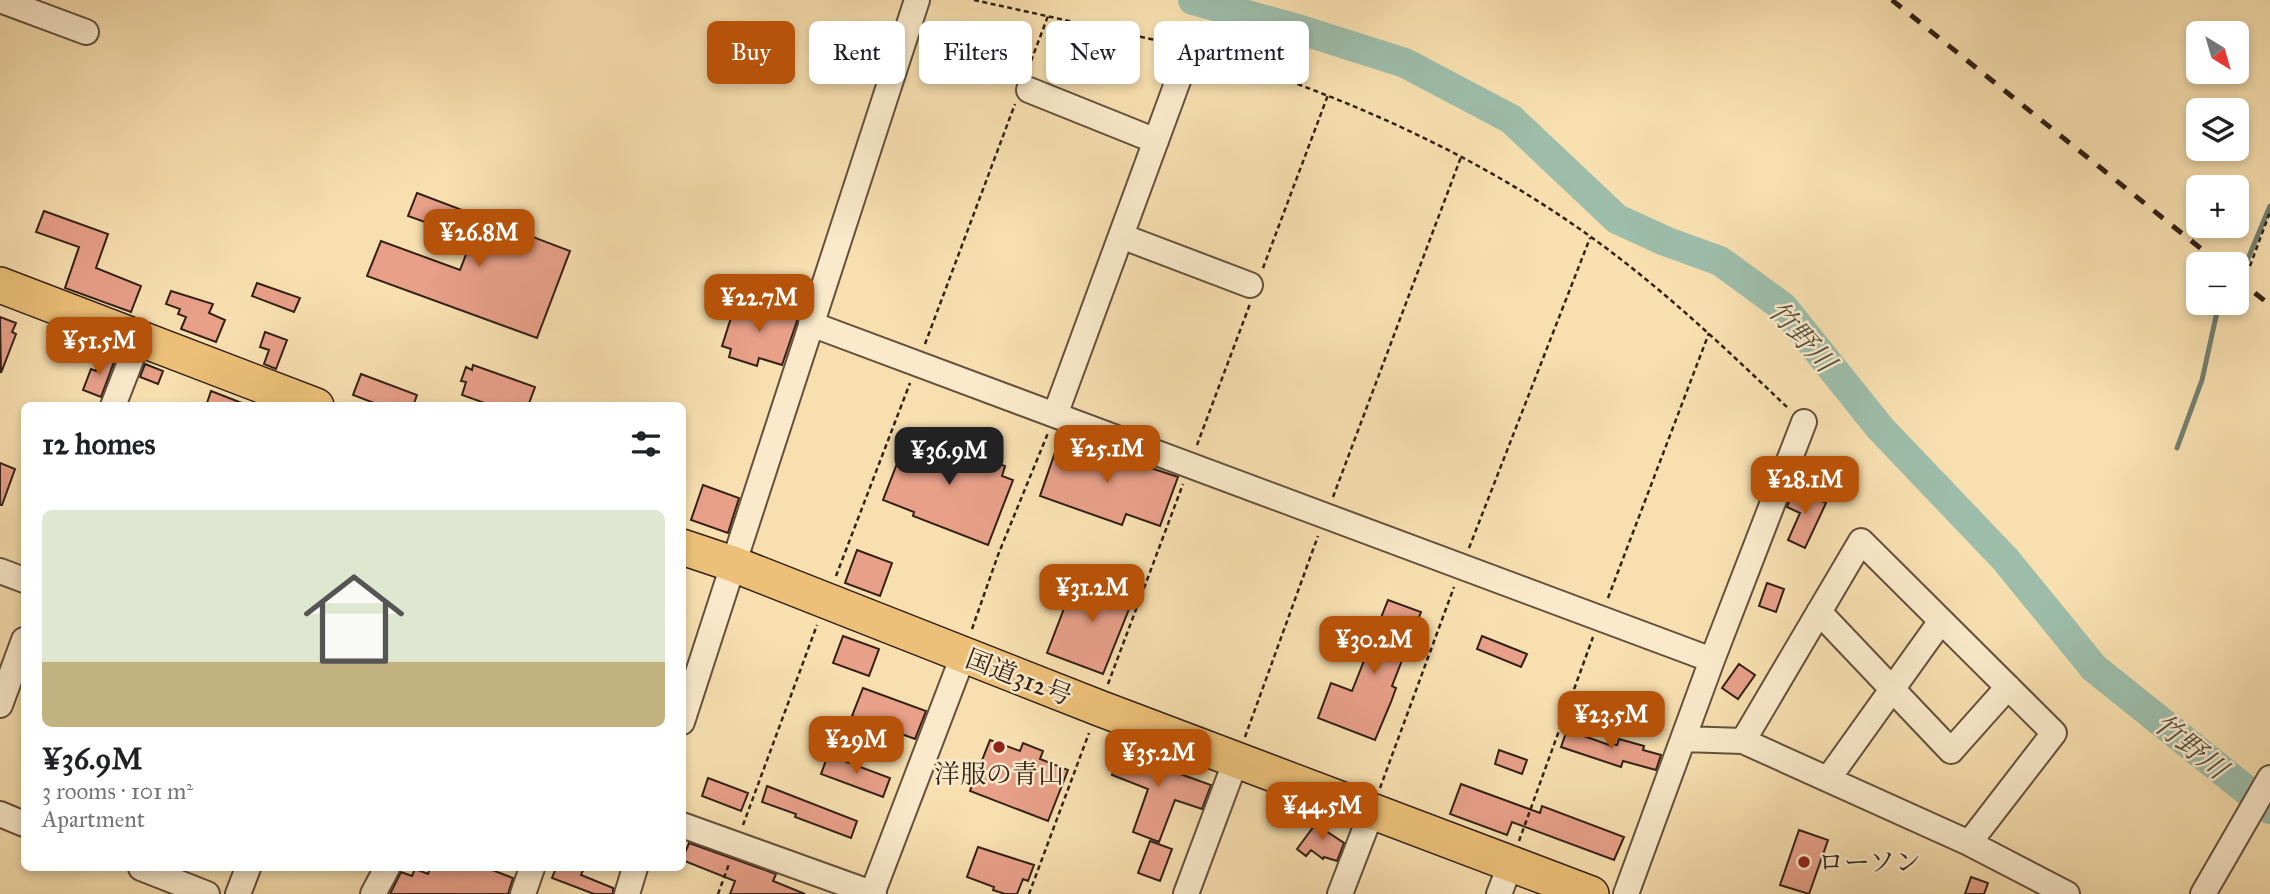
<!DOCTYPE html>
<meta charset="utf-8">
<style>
:root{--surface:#fff;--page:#f6f6f6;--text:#202124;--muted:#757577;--line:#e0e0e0;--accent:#b45309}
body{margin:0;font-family:"IM FELL Great Primer","Noto Serif JP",serif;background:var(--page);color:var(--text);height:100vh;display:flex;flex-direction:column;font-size:26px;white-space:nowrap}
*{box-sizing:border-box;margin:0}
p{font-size:23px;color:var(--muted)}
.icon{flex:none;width:38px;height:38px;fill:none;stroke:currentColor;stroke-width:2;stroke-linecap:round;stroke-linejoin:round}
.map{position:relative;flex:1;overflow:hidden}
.panel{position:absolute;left:21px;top:402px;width:665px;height:469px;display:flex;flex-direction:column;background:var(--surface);border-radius:10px;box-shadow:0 4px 10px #0003}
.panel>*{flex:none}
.top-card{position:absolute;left:707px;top:21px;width:665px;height:63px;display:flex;gap:14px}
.needle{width:46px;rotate:143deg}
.tools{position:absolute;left:2186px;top:21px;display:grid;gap:14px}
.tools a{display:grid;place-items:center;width:63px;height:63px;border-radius:10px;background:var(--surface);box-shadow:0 4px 10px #0003;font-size:35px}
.price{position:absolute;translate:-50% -60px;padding:0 16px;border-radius:14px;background:var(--accent);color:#fff;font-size:23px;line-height:46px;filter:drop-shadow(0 2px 4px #0008)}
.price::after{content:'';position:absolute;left:50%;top:42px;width:21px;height:16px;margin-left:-10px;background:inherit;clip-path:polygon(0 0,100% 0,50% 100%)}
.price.selected{background:#222;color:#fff}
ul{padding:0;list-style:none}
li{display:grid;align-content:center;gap:14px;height:371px;padding:0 21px}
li+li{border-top:2px solid var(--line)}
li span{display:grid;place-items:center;height:217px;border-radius:10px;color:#555}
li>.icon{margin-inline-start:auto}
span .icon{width:126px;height:126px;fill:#fffc;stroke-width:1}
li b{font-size:30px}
h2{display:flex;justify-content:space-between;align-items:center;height:84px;padding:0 21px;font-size:30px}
.pill{padding:0 24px;border-radius:10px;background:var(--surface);box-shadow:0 4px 10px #0003;font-size:24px;line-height:63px}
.pill.selected{background:var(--accent);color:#fff}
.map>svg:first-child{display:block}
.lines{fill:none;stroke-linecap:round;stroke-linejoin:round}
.stream{stroke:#737f6f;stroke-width:5}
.river{stroke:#9dbdaa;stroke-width:30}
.building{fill:#e8a089;stroke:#332117;stroke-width:2}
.minor-casing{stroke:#64503d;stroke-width:28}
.highway-casing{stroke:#332117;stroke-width:38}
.path{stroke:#332117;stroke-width:2.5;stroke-dasharray:5 3.5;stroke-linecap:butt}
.minor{stroke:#faeacb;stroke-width:24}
.highway{stroke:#ecc078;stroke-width:35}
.rail{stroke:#332117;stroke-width:5;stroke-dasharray:12 12;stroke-linecap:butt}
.poi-dot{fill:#8f2418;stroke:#faeacb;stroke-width:2.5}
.labels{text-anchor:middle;stroke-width:5;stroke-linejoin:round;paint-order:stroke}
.street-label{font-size:26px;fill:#332117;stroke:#faeacb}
.poi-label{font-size:26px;fill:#332117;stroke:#faeacb}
.water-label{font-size:28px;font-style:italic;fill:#535043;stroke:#faeacb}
</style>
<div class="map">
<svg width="2270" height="894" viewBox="0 0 2270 894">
<rect width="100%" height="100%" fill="#f7dfaf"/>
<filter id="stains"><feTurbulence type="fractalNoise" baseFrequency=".00286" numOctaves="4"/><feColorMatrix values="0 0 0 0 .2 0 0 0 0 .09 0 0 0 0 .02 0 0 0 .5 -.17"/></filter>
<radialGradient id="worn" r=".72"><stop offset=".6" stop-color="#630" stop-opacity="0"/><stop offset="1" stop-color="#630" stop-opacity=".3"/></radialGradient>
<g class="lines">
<path class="stream" d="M2236,274L2247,261L2270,206
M2177,448L2202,380L2219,303"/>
<path class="river" d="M1193,0L1301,30L1405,63L1511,119L1617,219L1665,241L1720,261L1783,307L1880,428L2005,559L2094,668L2270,809"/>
</g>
<path class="building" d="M417,193L570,251L537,338L367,276L381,241L460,270L472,239L408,216Z
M44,211L108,234L96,268L141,286L131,312L65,288L79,247L36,232Z
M257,283L300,298L294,312L252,296Z
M171,291L213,304L209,313L225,320L216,342L181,329L186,317L178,314L180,309L166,304Z
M737,299L798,318L782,365L759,358L757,366L729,357L731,349L722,346Z
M0,317L16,323L12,332L16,334L1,373Z
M265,332L287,340L276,369L264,364L269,350L260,347Z
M103,354L115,359L101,397L83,390L91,369L96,371Z
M145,364L163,371L158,384L140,377Z
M473,365L535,387L528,406H493L462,395L466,382L461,381L466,367L472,370Z
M361,374L417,395L413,406H382L353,395Z
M211,391L247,405V406H206Z
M910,430L1005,466L1002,476L1013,480L988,545L913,516L914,512L883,500Z
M1060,438L1178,477L1160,526L1126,514L1122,525L1040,496Z
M0,463L15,469L2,505H0Z
M703,485L739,498L728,533L691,520Z
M1794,488L1826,503L1805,548L1788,540L1800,513L1787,507Z
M857,550L892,563L880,596L845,583Z
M1127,574L1141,579L1103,674L1047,653L1075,580L1117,596Z
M1767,583L1784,589L1776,612L1759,606Z
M1388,600L1421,612L1392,686L1396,688L1391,702L1375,740L1318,718L1331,683L1352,691Z
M843,636L879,649L869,676L833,663Z
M1482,636L1527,654L1521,667L1477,649Z
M1739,664L1755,675L1738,699L1722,688Z
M863,688L926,711L915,739L852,716Z
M1567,730L1612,746L1613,744L1617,745L1619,739L1644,746L1643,750L1661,755L1656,770L1623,761L1621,767L1561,747Z
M990,740L1020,751L1023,743L1043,751L1040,759L1068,770L1048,821L970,791Z
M1130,747L1174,764L1172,771L1211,785L1202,809L1175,800L1159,842L1133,832L1148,789L1112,775L1122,748L1129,751Z
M1499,750L1527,760L1522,774L1495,764Z
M828,755L890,778L883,797L821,774Z
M708,778L748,793L741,811L702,796Z
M1461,784L1540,813L1542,806L1624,837L1614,860L1512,822L1507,835L1450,814Z
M767,786L857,821L851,838L795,817L796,814L762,802Z
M1320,818L1330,825L1326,831L1344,843L1337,861L1324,857L1323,859L1311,850L1306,856L1297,849Z
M1799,830L1828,840L1809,894L1780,885Z
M1150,841L1172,849L1160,881L1138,873Z
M689,843L776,874L773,881L805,894H730L735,881L682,860Z
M978,847L1034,865L1028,881L1023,879L1017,894H1005L993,890L994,887L967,877Z
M430,868H487L513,878L508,894H390L401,872L412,876L415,869L428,874Z
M556,868H584L581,875L613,888V894H594L552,878Z
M1971,877L1988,883L1984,894H1965Z"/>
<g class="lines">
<defs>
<path id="minor" d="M0,0L86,32
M1029,90L1156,141
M1121,236L1250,285
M811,324L1712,660
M113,406L139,339
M1055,415L1190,48
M0,571L24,580
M1819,612L1951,751L2008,687
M0,705L24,640
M682,722L917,0
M1683,739L1743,741L1969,843L2067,894
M1743,741L1861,541L2054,733L1969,843
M1828,779L1941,621
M0,814L24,824
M682,825L874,894
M141,868L207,894
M238,894L248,868
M373,894L387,868
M523,894L532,868
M627,894L635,868
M872,894L963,656
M1186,894L1236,760
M1340,894L1372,811
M1499,894L1511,863
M1626,894L1712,660L1804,422
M2203,894L2270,778"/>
<path id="highway" d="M0,285L316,406
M682,547L733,564L1099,708L1591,894"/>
</defs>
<use href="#minor" class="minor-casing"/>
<use href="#highway" class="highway-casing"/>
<path class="path" d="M974,0L1169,43
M1209,54C1344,96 1476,154 1591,237C1662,288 1725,348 1788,408
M1028,69L1048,16
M2250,266L2270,212
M1263,268L1328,95
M925,344L1015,104
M1197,445L1250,304
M1333,497L1461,157
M1469,548L1590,238
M836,576L910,383
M1608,598L1709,333
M972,629L998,555L1048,433
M1108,684L1183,484
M1245,737L1318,536
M1380,788L1454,587
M743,825L817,625
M1519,841L1593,637
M718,894L729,864
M1029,894L1089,733"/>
<use href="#minor" class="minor"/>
<use href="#highway" class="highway"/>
<path class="rail" d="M1892,0L2220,264
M2236,278L2270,305"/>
</g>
<g class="poi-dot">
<circle cx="999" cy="747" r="7"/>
<circle cx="1804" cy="862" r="7"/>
</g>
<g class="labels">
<g class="street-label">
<text transform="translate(1019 677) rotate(21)" y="9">国道312号</text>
</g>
<g class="poi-label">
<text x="999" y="783">洋服の青山</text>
<text x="1818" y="871" text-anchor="start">ローソン</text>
</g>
<g class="water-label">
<text transform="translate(1802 336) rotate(48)" y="10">竹野川</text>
<text transform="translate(2191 746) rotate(39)" y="10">竹野川</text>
</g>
</g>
<rect width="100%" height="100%" filter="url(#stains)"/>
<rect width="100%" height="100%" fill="url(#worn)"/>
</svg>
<div class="tools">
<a><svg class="needle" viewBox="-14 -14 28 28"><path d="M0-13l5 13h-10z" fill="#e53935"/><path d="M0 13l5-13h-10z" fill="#757577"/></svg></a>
<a><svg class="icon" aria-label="layers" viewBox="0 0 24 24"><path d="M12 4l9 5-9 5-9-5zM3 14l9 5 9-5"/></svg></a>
<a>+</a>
<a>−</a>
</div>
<b class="price" style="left:479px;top:269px">¥26.8M</b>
<b class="price" style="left:759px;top:334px">¥22.7M</b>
<b class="price" style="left:99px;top:377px">¥51.5M</b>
<b class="price" style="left:1107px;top:485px">¥25.1M</b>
<b class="price selected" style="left:949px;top:487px">¥36.9M</b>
<b class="price" style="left:1805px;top:516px">¥28.1M</b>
<b class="price" style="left:1092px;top:624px">¥31.2M</b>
<b class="price" style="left:1374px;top:676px">¥30.2M</b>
<b class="price" style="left:1611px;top:751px">¥23.5M</b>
<b class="price" style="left:856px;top:776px">¥29M</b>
<b class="price" style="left:1158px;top:789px">¥35.2M</b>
<b class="price" style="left:1322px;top:842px">¥44.5M</b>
<div class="top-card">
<a class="pill selected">Buy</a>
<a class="pill">Rent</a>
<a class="pill">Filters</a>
<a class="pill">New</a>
<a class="pill">Apartment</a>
</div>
<section class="panel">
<h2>12 homes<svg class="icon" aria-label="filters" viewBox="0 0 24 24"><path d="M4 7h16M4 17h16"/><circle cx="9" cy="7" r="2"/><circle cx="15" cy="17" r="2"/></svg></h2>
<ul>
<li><span style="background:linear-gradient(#dfe7d0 70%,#c2b280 0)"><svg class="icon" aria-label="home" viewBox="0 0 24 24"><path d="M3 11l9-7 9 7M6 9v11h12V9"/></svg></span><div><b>¥36.9M</b><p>3 rooms · 101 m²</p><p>Apartment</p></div></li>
</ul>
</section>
</div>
